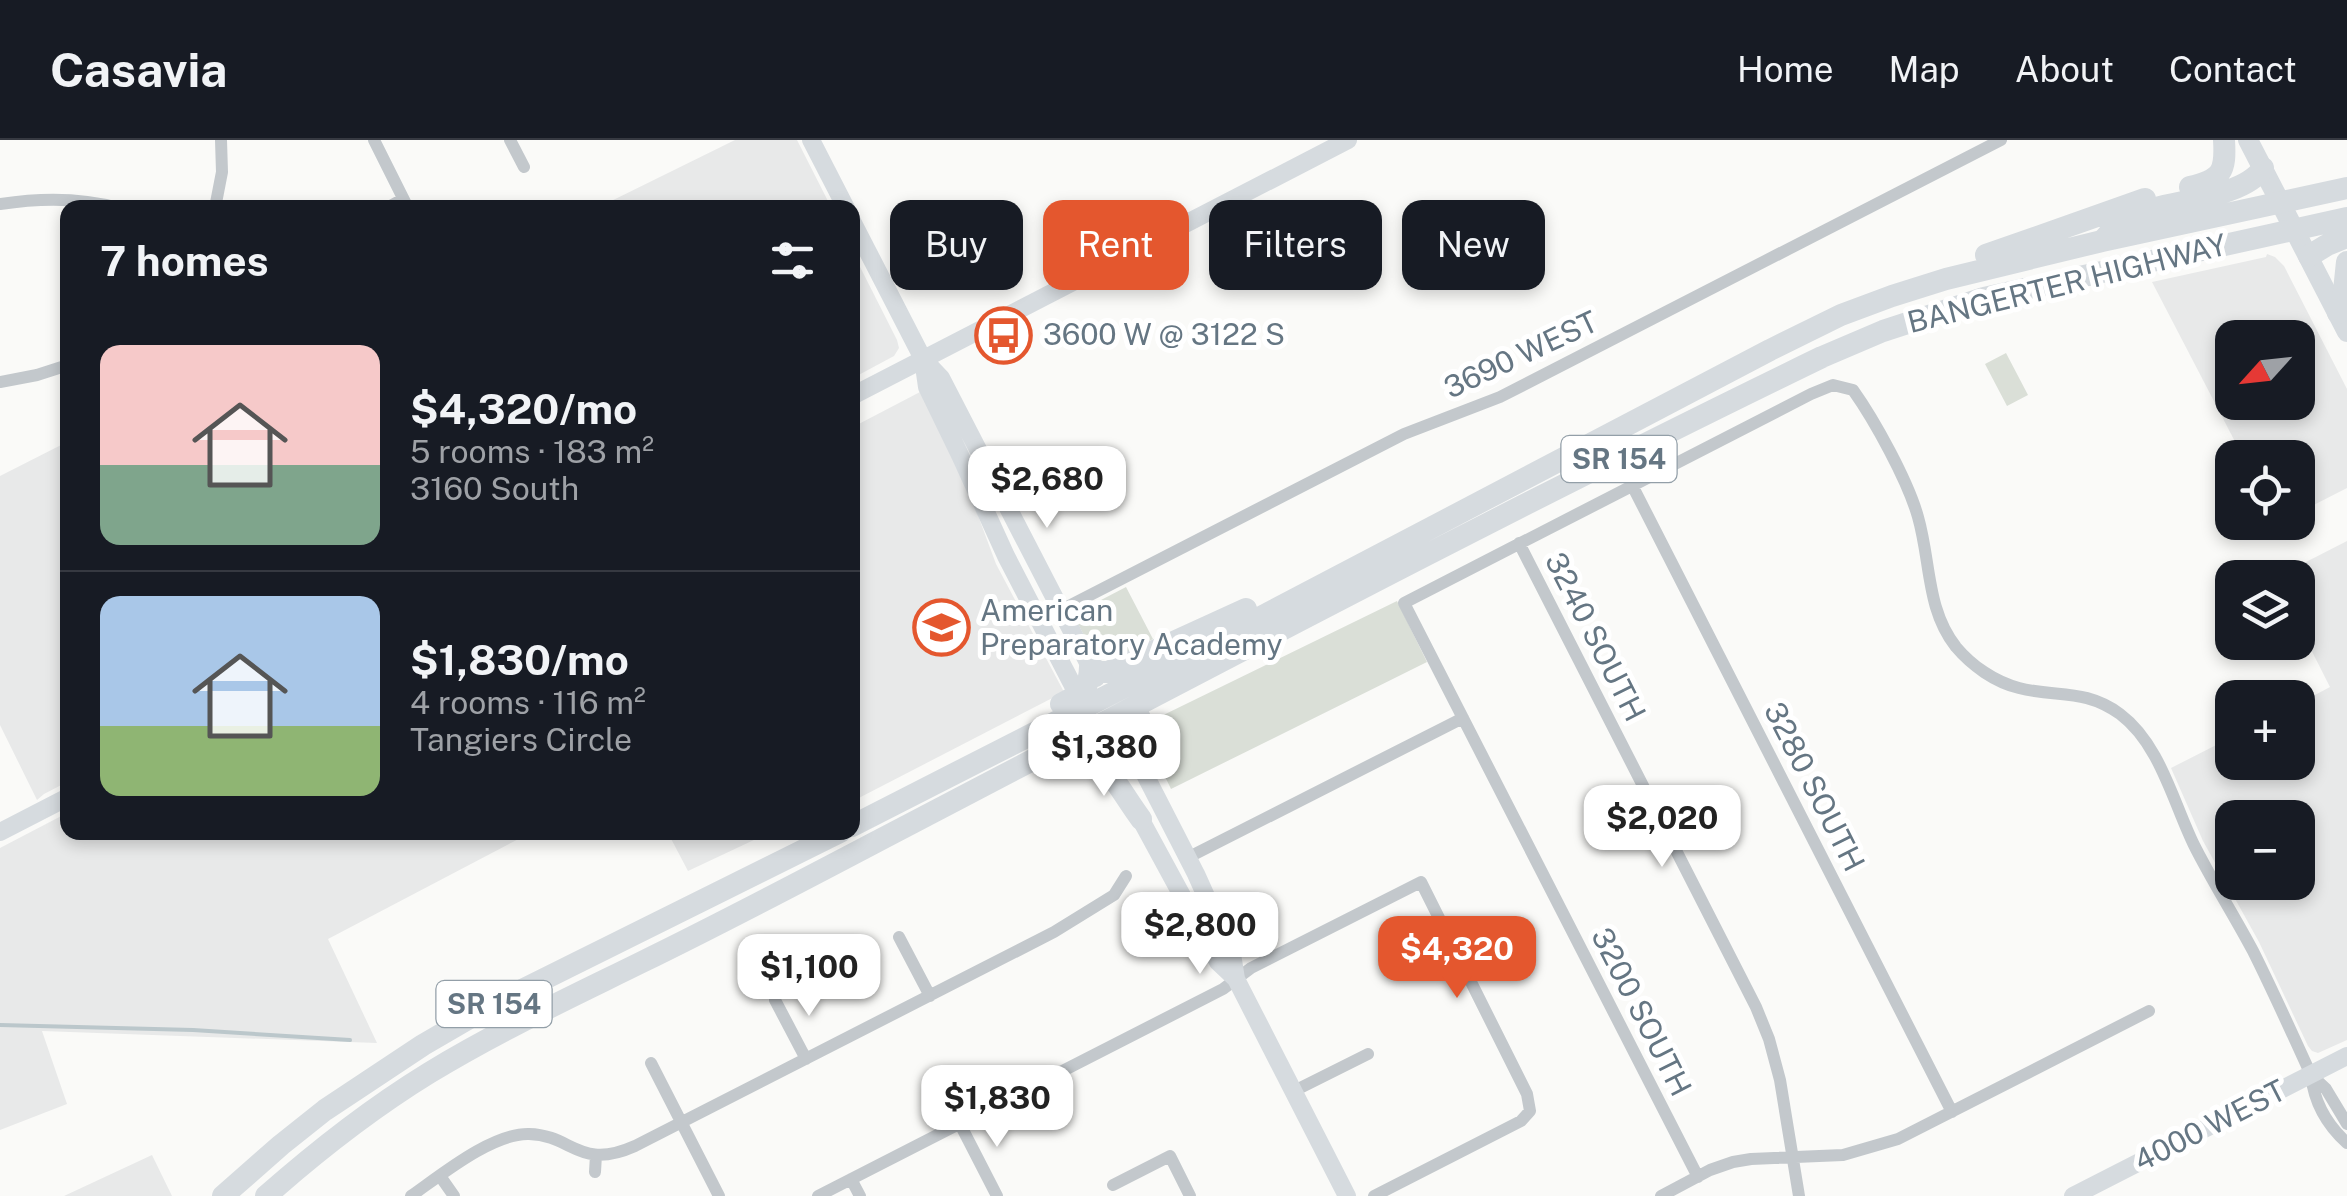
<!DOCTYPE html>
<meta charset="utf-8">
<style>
:root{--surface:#171b24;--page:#242831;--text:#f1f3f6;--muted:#9ea1a6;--line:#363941;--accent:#e4572e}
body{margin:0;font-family:"Public Sans",sans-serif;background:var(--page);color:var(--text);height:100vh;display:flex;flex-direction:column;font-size:38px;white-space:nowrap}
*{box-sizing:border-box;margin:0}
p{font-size:32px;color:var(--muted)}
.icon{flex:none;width:55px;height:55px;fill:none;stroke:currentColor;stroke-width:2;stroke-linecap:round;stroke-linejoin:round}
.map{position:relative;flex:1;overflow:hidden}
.panel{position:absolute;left:60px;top:60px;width:800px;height:640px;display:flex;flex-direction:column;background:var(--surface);border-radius:20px;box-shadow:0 5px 15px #0003}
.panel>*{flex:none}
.guide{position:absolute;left:890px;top:60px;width:950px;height:90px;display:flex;gap:20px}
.needle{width:65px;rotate:243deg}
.tools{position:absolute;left:2215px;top:180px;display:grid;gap:20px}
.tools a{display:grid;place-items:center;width:100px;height:100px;border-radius:20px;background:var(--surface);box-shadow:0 5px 15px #0003;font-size:50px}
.price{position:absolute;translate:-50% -85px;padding:0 22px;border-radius:20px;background:#fff;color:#222;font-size:32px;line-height:65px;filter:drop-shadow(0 2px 5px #0008)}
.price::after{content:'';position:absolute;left:50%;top:60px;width:30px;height:22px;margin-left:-15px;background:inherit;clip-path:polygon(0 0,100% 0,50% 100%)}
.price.active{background:var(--accent);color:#fff}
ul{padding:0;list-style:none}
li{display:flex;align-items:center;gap:30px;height:250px;padding:0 40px}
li+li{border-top:2px solid var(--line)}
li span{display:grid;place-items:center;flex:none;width:280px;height:200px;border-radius:20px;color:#555}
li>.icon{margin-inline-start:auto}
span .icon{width:120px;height:120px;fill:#fffc;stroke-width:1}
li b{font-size:42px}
h2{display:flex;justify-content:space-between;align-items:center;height:120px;padding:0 40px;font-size:42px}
.tag{padding:0 35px;border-radius:20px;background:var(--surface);box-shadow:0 5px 15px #0003;font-size:35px;line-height:90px}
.tag.active{background:var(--accent);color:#fff}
header{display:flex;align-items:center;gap:60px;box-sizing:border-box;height:140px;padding:0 50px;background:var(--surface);border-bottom:2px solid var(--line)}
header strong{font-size:48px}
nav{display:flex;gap:55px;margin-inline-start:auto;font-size:35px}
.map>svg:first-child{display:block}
.built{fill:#e8e9e9;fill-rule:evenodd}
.green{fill:#dadfd7}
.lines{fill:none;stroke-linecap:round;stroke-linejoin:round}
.stream{stroke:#bbc7cb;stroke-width:4}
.street{stroke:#c3c8cc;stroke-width:12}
.secondary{stroke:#d6dbdf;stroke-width:18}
.primary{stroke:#d6dbdf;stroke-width:20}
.highway{stroke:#d6dbdf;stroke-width:22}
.labels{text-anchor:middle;stroke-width:10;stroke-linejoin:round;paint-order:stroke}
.shield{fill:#fff;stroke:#939fa8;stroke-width:2.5}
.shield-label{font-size:28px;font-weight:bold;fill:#657683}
.street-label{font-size:30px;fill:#657683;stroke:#fff}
.poi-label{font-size:30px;fill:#657683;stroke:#fff;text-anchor:start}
</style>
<header>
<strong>Casavia</strong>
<nav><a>Home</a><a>Map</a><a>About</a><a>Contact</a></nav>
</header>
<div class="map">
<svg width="2347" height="1056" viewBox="0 0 2347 1056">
<rect width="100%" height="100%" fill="#fafaf8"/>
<path class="built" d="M735,0H797L831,67H599Z
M852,111L897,200L899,208L894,216L853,238Z
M2267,114L2275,117L2284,126L2347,249V348L2298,373V318L2269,317L2264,308L2243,317L2152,142L2266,117ZM2232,198H2298V262H2232Z
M920,252L960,327L996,424L1064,552L853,661V287Z
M67,302V642L44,654L37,660L0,585V336Z
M2347,401V900L2318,913L2312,911L2308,906L2259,802L2203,701L2171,628L2232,597V622H2298V564L2330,547L2298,484V438L2277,437ZM2232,678H2298V742H2232Z
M67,673L68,692L530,693L328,799L377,903L42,891L67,964L0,990V708Z
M668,693H769L688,731Z
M152,1015L172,1056H64Z"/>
<path class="green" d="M2006,213L2028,255L2007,266L1985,224Z
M1126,447L1153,499L1112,521L1091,509L1076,480L1078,472Z
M1397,461L1427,522L1171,649L1143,591L1147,583Z"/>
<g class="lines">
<path class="stream" d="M0,885L193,890L350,900"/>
<path class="street" d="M374,0L408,68
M510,0L524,27
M0,64C39,58 79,57 118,68
M215,68L222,32L221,0
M387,68L403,59
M0,242L37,235L68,225
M1632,345L1952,972
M1519,403L1756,867L1769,899L1780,940L1799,1056
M1061,470L1404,294L1500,257L2001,0
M1187,718L1463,578
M899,797L930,856
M775,860L806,919
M651,923L719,1056
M2311,935L2326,949L2347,984
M1294,951L1368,914
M960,984L997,1056
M595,1032L596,1015
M440,1036L454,1056
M1698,1037L1404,463L1811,254L1833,245L1853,250C1875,281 1908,341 1918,377C1931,422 1926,469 1956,507C1972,526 1995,542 2019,548C2057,558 2084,548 2120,574C2160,604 2173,662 2194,705C2212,741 2234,775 2253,811C2273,851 2292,893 2311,935C2314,961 2327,985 2347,1003
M851,1039L860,1056
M1113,1045L1170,1016L1190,1056
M411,1056C441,1035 492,993 529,994C573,995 579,1031 635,1006L1054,792L1114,755L1126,736
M818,1056L1223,849L1251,828L1421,742L1527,954L1530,971L1521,981L1374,1056
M1661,1056L1710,1030L1733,1022L1751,1019L1843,1015L1898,999L2149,871"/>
<path class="secondary" d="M811,0L846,68
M852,81L923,219L941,238L1096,538
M923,219L927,247L960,315L1006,416L1083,565
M852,256L1348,0
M1117,580L1196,734L1232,814L1236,839L1347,1056
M1135,669L1218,822L1236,839
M0,692L68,657
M2073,1056L2347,916"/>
<path class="primary" d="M2248,0L2347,192"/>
<path class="highway" d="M2190,47C2222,39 2226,32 2224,0
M2104,99C2113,89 2123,79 2136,74C2169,60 2243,59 2263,28
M1986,115L2145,59
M2309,116L2327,105L2347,97
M2338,173L2344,151L2347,122
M1061,564C1082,553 1089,552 1090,527L1100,532H1108L1246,469
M1047,615C1106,609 1110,637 1141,679
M1109,616C1110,591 1119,589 1140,578
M852,686L1240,488L1770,210L1841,175L1892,156L1946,139L2102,101L2347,48
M223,1056L281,1005L325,970L423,905L490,866L840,692
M266,1056C317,1011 372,968 429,933C498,891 571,857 642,822C720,784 796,744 872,704C1188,539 1502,372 1822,217L1883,191L1984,158L2347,78"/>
</g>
<defs>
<symbol id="bus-ring" viewBox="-11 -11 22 22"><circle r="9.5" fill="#fff" stroke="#e4572e" stroke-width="1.5"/><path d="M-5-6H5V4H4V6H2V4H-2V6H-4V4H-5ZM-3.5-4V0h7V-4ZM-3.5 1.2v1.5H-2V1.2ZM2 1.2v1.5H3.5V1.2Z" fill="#e4572e"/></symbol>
<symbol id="school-ring" viewBox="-11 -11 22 22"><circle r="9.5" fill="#fff" stroke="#e4572e" stroke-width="1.5"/><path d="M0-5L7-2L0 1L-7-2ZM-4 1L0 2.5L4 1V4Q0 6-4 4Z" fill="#e4572e"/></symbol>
</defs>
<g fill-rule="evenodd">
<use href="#bus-ring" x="972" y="164" width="63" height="63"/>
<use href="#school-ring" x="910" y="456" width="63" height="63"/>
</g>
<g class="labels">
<g class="shield">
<rect x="1561.5" y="296" width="115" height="46" rx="8"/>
<rect x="436.5" y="841" width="115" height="46" rx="8"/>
</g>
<g class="shield-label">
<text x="1619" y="329">SR 154</text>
<text x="494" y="874">SR 154</text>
</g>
<g class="street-label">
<text transform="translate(2067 144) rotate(-14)" y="10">BANGERTER HIGHWAY</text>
<text transform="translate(1521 215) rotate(-25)" y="10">3690 WEST</text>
<text transform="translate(1595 497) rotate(63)" y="10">3240 SOUTH</text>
<text transform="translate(1814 647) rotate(63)" y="10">3280 SOUTH</text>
<text transform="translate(1641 872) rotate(63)" y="10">3200 SOUTH</text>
<text transform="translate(2210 986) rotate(-27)" y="10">4000 WEST</text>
</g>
<g class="poi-label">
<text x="1043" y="205">3600 W @ 3122 S</text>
<text x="980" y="481">American<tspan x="980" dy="34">Preparatory Academy</tspan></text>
</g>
</g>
</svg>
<div class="tools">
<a><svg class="needle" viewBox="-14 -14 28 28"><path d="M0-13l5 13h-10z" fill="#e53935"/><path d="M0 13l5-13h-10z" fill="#9ea1a6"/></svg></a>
<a><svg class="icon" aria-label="locate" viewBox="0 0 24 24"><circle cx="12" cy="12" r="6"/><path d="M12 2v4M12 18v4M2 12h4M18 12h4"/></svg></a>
<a><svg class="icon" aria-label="layers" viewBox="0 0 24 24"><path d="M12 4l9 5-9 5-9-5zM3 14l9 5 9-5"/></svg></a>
<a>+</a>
<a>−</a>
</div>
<b class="price" style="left:1047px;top:391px">$2,680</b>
<b class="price" style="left:1104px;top:659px">$1,380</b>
<b class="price" style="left:1662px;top:730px">$2,020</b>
<b class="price" style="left:1200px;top:837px">$2,800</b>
<b class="price active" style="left:1457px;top:861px">$4,320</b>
<b class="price" style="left:809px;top:879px">$1,100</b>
<b class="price" style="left:997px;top:1010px">$1,830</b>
<div class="guide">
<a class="tag">Buy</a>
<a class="tag active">Rent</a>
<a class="tag">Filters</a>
<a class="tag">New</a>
</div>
<section class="panel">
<h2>7 homes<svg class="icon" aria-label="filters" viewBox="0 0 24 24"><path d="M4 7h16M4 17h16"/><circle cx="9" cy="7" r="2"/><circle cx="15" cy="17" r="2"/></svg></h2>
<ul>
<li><span style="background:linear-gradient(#f6c9c9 60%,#7fa58c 0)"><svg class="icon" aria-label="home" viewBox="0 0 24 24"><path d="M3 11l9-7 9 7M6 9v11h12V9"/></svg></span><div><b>$4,320/mo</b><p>5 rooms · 183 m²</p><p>3160 South</p></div></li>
<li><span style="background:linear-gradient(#a9c7e8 65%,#8fb573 0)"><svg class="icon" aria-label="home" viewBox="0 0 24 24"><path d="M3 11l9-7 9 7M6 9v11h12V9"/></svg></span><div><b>$1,830/mo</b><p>4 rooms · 116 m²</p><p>Tangiers Circle</p></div></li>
</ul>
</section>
</div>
